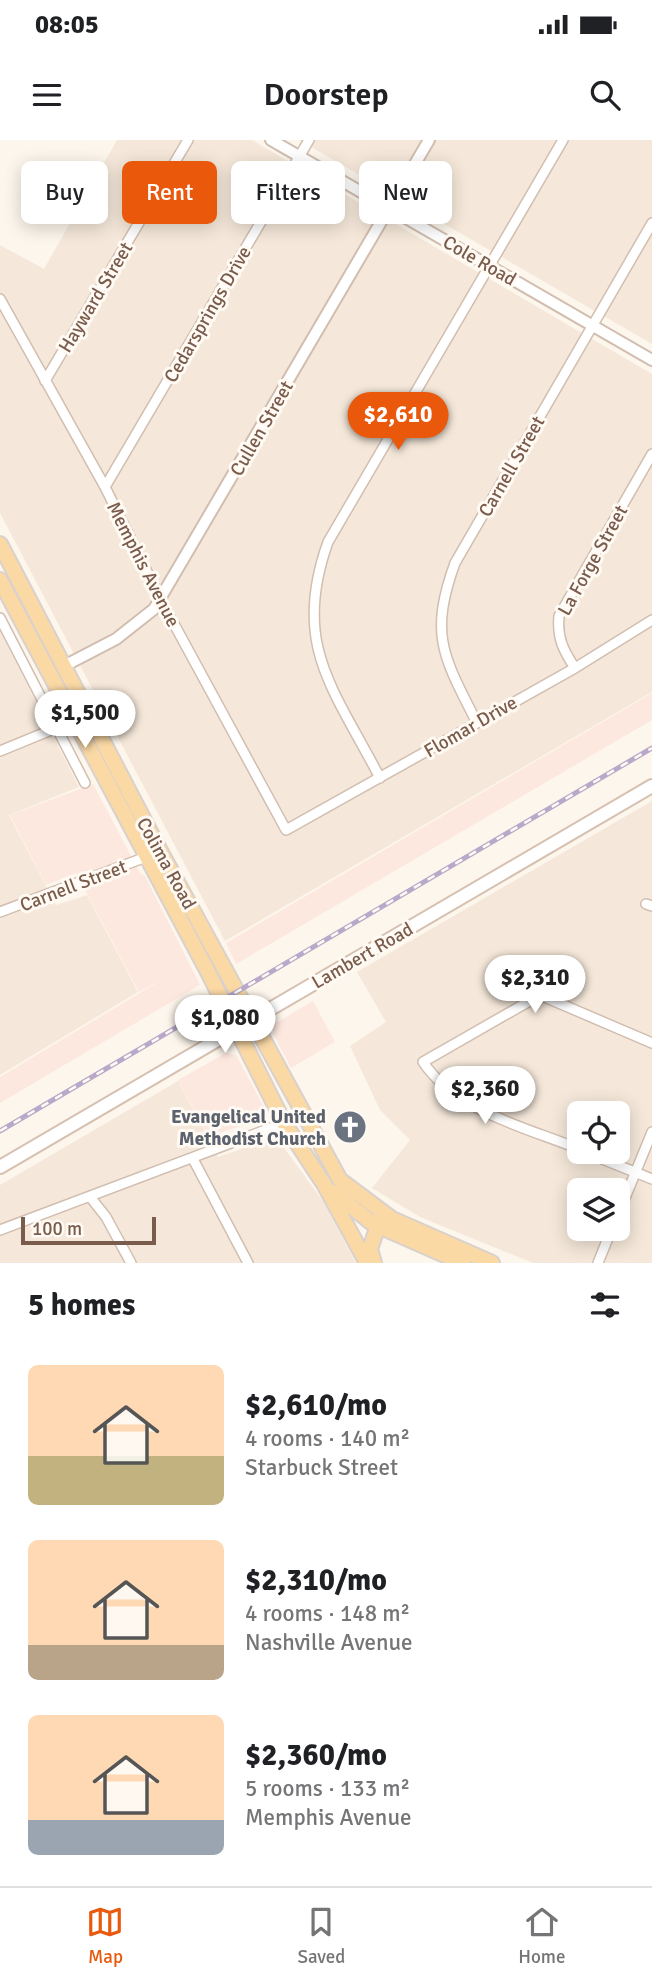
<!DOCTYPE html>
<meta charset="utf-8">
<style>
:root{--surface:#fff;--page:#f6f6f6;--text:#202124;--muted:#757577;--line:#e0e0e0;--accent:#ea580c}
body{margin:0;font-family:Signika,sans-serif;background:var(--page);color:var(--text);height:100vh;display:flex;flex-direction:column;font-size:26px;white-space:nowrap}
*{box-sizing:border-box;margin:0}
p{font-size:23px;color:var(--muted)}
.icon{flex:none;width:38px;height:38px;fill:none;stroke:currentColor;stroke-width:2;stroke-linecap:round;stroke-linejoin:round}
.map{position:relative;height:1123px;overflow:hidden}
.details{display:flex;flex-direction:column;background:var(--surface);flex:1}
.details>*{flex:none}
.hud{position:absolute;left:21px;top:21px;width:611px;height:63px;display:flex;gap:14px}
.fabs{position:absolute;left:567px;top:961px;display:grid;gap:14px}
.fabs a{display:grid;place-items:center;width:63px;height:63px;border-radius:10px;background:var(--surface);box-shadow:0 4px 18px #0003;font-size:35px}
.scale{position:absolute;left:21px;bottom:18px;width:135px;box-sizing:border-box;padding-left:7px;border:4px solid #7a5c4d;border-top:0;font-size:19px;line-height:24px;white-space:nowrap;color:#7a5c4d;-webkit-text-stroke:5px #fffaf3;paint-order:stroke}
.price{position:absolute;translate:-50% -60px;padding:0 16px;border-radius:24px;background:#fff;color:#222;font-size:23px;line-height:46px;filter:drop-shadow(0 2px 4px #0008)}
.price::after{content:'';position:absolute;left:50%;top:42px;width:21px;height:16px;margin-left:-10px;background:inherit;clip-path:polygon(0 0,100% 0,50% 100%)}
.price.current{background:var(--accent);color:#fff}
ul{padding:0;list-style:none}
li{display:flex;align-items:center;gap:21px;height:175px;padding:0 28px}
li span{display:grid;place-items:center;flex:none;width:196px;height:140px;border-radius:10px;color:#555}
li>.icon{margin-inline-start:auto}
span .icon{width:84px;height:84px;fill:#fffc;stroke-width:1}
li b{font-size:30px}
h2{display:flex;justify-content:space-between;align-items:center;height:84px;padding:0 28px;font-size:30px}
.pill{padding:0 24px;border-radius:10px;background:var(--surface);box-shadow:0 4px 18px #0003;font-size:24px;line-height:63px}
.pill.current{background:var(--accent);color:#fff}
.status{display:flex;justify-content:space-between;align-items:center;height:49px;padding:0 35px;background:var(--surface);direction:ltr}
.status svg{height:19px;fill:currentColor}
header{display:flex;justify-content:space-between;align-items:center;height:91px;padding:0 28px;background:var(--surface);font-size:32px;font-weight:600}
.tabs{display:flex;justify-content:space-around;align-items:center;height:98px;border-top:2px solid var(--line);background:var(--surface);font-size:19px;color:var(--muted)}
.tabs a{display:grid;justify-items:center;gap:4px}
.tabs .current{color:var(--accent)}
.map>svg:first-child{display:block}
.residential{fill:#f5e8da;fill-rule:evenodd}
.commercial{fill:#fde8e0}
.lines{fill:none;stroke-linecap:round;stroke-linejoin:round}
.minor-casing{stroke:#d1beb0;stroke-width:12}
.tertiary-casing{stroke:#d1beb0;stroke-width:14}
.secondary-casing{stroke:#d6c0b0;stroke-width:16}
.primary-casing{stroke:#dad1cd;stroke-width:18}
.minor{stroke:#fff;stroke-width:9}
.tertiary{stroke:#fff;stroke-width:10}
.secondary{stroke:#fff;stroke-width:12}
.primary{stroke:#fbd9a5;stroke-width:14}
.rail-casing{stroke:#b9a8c9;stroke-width:5}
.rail{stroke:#fffaf3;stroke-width:2.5;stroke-dasharray:8;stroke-linecap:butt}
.labels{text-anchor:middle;stroke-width:6;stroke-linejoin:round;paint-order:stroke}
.street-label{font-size:19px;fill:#7a5c4d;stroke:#fffaf3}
.worship-label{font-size:19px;font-weight:bold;fill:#5b616d;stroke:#fffaf3;text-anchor:end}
</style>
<div class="status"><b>08:05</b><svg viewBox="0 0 49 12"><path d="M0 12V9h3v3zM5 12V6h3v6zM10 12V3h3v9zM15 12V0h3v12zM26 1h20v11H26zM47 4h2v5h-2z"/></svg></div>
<header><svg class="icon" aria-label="menu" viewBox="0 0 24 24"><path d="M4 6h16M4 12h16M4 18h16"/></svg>Doorstep<svg class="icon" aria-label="search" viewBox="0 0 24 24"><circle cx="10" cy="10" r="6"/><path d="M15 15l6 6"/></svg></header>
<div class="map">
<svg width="652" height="1123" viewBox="0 0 652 1123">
<rect width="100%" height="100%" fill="#fdf6ec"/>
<path class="residential" d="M117,0H252L652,234V552L225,801L0,373V105L44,129Z
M299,0H652V204Z
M0,491L79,647L9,675L56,765L87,755L138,852L0,935Z
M652,661V1123H533L420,1077L372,1048L410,1000L380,970L350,906L386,882L357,832ZM579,973H618V1012H579ZM579,1050H618V1088H579Z
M178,941L218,1017L276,997L323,1061L356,1123H0V1045Z"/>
<path class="commercial" d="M652,553V580L236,824L226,803Z
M93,644L140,733L145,736L200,845L0,963V937L168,836L139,852L76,733L46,745L10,675Z
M313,861L335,902L291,928L273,893L274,884Z
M226,913L236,915L265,969L261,979L208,997L178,940Z"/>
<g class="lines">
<defs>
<path id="minor" d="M0,159L105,347L161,460L286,690L575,528L652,480
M45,241L188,0
M105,347L309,0
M0,478L85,643
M575,528C563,510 557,498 559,476L652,314
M476,581C443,516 429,495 455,423L652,83
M0,611L73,581
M380,638C334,549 291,505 328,402L563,0
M646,764L652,766
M0,772L146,717
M579,1009C525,987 457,972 423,922L540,855L652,903
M585,1012L652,1039
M193,1019L248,1123
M91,1058L106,1077L131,1123
M618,1075L652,992
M0,1090L284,983
M598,1123L612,1088"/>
<path id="tertiary" d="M271,0L652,220
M64,526L116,499L154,469L429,0"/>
<path id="secondary" d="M0,1027L652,646"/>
<path id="primary" d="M0,404L159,709L340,1040L392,1079L492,1123
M0,440L207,830L284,983L324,1044L367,1123
M333,1052L372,1083L463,1123
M374,1123L370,1109L381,1077"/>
</defs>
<use href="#minor" class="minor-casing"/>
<use href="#tertiary" class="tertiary-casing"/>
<use href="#secondary" class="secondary-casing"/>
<use href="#primary" class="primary-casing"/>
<use href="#minor" class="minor"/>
<use href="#tertiary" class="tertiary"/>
<use href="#secondary" class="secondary"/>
<use href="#primary" class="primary"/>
<defs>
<path id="rail" d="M0,991L652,608"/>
</defs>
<use href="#rail" class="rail-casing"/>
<use href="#rail" class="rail"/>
</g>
<defs>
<symbol id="church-disc" viewBox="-11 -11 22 22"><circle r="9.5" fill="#6b7280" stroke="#fffaf3"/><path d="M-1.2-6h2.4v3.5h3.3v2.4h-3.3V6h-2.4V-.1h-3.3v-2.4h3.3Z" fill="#fff"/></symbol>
</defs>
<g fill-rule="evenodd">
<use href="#church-disc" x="331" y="968" width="38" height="38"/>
</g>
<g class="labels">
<g class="street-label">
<text transform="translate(480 120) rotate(30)" y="7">Cole Road</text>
<text transform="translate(95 157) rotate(-59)" y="7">Hayward Street</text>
<text transform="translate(207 174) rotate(-60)" y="7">Cedarsprings Drive</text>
<text transform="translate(261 288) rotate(-60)" y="7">Cullen Street</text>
<text transform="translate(511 326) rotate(-60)" y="7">Carnell Street</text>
<text transform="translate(592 420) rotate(-61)" y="7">La Forge Street</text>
<text transform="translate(144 424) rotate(63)" y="7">Memphis Avenue</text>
<text transform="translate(470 586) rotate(-30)" y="7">Flomar Drive</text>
<text transform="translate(167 723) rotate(61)" y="7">Colima Road</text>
<text transform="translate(73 745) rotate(-21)" y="7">Carnell Street</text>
<text transform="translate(362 815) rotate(-30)" y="7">Lambert Road</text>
</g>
<g class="worship-label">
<text x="326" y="983">Evangelical United<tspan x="326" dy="22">Methodist Church</tspan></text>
</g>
</g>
</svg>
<div class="fabs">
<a><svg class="icon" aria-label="locate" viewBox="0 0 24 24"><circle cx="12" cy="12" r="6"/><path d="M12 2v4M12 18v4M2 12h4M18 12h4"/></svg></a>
<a><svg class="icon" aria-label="layers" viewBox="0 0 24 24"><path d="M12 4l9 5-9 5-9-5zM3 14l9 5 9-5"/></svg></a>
</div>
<div class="scale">100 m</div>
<b class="price current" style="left:398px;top:312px">$2,610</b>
<b class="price" style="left:85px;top:610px">$1,500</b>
<b class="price" style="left:535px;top:875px">$2,310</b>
<b class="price" style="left:225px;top:915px">$1,080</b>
<b class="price" style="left:485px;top:986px">$2,360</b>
<div class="hud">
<a class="pill">Buy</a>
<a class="pill current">Rent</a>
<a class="pill">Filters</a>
<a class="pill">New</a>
</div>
</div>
<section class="details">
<h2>5 homes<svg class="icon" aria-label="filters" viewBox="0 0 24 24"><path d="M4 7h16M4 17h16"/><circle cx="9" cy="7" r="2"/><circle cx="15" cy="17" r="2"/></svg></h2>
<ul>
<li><span style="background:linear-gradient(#ffd9b3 65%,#c2b280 0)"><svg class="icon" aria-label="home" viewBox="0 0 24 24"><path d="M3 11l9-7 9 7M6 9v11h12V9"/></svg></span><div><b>$2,610/mo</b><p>4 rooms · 140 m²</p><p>Starbuck Street</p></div></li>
<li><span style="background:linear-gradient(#ffd9b3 75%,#b9a48a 0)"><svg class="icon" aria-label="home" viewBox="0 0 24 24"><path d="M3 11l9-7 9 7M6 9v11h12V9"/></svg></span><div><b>$2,310/mo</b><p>4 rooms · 148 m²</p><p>Nashville Avenue</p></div></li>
<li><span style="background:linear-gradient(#ffd9b3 75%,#9aa5b1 0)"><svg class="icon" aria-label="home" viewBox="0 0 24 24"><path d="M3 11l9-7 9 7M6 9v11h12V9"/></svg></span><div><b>$2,360/mo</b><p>5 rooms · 133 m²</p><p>Memphis Avenue</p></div></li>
</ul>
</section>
<nav class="tabs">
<a class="current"><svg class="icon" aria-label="map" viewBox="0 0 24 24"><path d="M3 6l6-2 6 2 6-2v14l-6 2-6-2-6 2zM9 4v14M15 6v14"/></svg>Map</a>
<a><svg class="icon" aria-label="saved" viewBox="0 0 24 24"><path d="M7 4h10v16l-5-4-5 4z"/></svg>Saved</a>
<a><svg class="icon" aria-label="home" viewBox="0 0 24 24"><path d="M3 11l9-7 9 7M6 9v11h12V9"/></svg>Home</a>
</nav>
